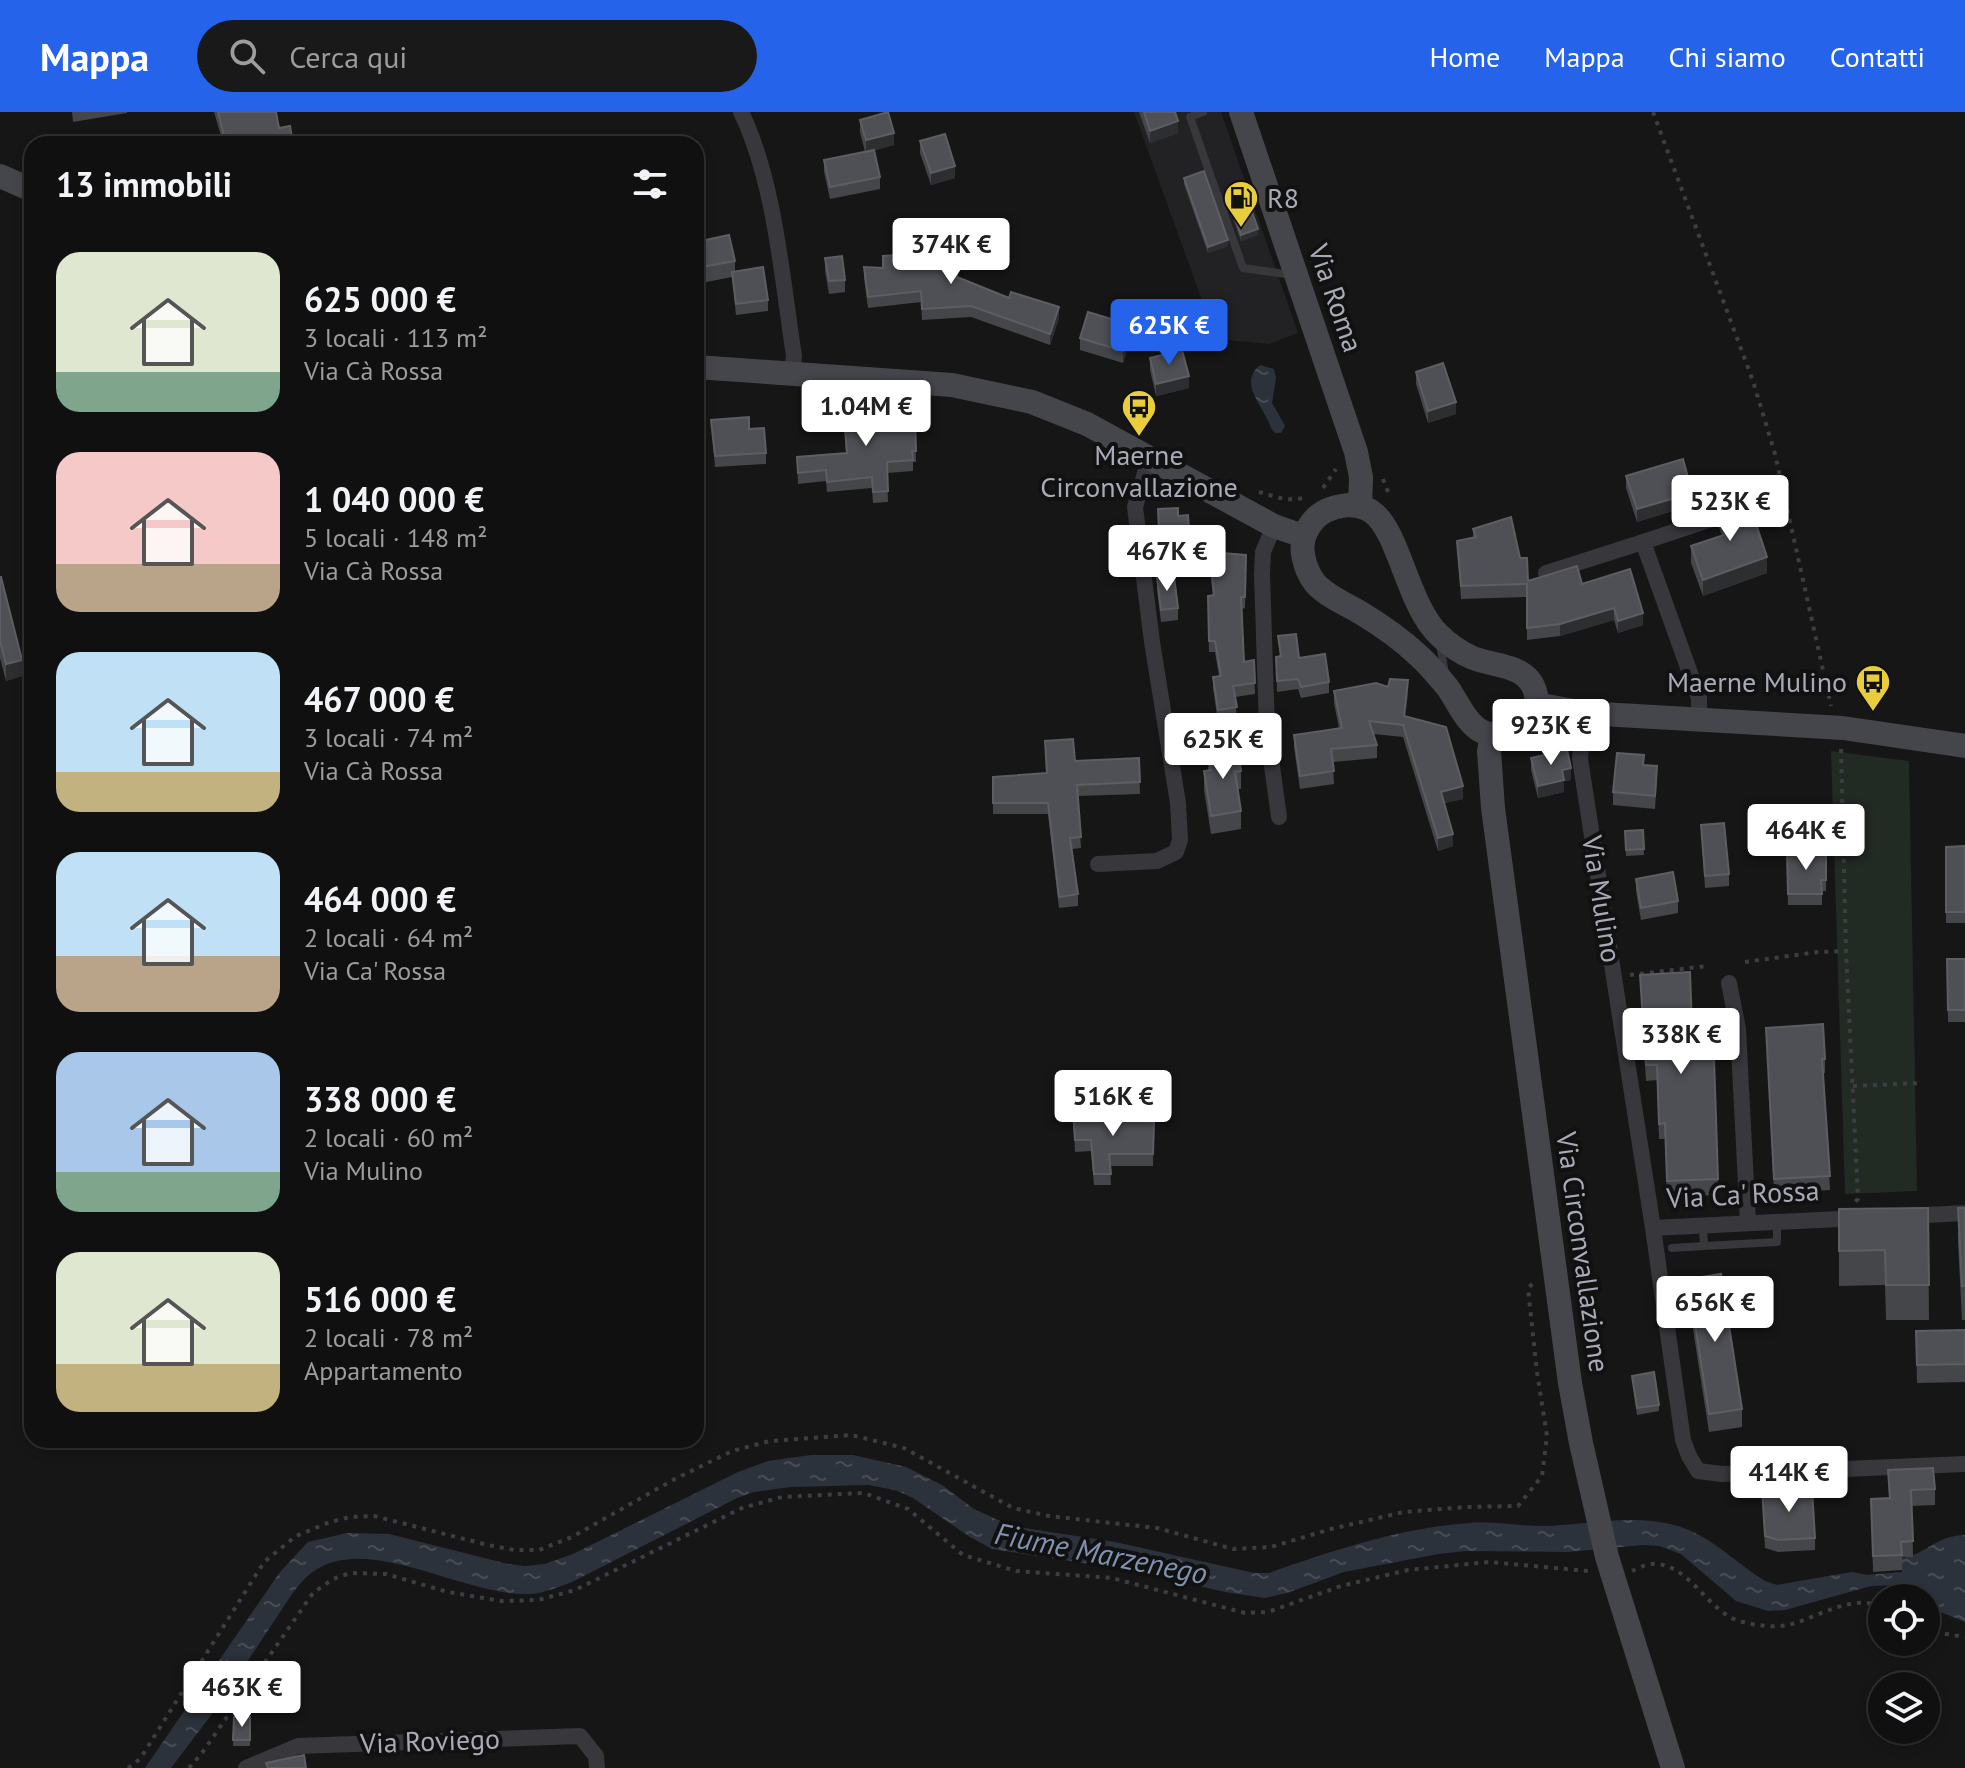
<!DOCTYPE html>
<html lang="it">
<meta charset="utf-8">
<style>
:root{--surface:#101011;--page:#19191a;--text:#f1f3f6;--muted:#9c9d9f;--line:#303031;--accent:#2563eb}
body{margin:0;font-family:"PT Sans",sans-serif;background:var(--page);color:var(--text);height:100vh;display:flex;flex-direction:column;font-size:30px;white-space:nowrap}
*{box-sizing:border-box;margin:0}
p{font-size:26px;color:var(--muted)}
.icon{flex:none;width:44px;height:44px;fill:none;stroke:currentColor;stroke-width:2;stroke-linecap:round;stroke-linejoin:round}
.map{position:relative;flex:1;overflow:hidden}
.details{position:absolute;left:24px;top:24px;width:680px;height:1312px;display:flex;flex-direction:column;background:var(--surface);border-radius:24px;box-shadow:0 4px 12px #0003,0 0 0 2px var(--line)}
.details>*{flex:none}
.fabs{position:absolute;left:1868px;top:1472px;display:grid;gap:16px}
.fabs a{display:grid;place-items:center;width:72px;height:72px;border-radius:50%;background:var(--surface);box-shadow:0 4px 12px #0003,0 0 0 2px var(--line);font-size:40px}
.price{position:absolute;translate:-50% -68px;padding:0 18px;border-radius:8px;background:#fff;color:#222;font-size:26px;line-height:52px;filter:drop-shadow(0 2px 4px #0008)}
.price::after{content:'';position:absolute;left:50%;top:48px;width:24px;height:18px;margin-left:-12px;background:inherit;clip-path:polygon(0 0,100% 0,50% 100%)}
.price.current{background:var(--accent);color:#fff}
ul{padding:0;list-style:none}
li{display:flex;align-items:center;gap:24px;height:200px;padding:0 32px}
li span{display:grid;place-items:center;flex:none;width:224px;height:160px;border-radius:24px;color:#555}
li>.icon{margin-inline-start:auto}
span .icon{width:96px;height:96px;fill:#fffc;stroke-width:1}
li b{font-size:34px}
h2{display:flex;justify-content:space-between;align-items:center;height:96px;padding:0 32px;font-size:34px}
header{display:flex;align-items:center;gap:48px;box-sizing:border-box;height:112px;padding:0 40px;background:var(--accent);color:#fff}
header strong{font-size:38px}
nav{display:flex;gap:44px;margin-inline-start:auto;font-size:28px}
.search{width:560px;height:72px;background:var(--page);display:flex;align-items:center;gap:20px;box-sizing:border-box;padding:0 28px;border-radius:44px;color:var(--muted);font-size:30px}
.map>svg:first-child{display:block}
.built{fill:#222224}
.park{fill:#222a24}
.water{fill:url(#water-ripples)}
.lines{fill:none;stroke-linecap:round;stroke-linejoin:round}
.path{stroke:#3d3e43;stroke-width:4;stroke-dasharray:4 6;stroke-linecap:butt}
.lane{stroke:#37373c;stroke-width:8}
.street{stroke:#37373c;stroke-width:16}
.secondary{stroke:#45454c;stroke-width:24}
.wall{fill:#444649}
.shaded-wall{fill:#2d2e30}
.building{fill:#4f5055;stroke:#5d5e64;stroke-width:2}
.labels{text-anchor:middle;stroke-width:8;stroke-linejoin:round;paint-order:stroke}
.poi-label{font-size:28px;fill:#a8aab7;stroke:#111112;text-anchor:start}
.street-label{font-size:28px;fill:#a8aab7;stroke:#111112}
.water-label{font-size:30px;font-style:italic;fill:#8192b0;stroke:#111112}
</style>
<header>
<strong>Mappa</strong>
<div class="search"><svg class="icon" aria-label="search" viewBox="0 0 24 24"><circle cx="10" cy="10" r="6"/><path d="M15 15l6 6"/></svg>Cerca qui</div>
<nav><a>Home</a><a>Mappa</a><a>Chi siamo</a><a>Contatti</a></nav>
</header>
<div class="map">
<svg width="1965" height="1656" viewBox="0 0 1965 1656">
<defs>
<pattern id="water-ripples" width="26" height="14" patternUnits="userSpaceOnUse" patternTransform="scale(2)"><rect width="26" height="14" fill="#2c323b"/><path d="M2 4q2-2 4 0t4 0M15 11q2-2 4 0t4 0" fill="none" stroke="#484d55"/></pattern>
</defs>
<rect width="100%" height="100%" fill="#161617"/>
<path class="built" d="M1134,0H1221L1298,221L1269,232L1216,227Z"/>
<path class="park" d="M1831,639L1909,649L1917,1079L1845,1082Z"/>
<path class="water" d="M1260,253L1274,257L1276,266L1272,291L1285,314L1281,321H1275L1271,316C1265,295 1237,272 1260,253Z
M811,1343H853L906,1355L942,1373L974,1397L1011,1414L1115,1430L1254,1461H1269C1334,1438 1400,1416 1470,1411C1497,1409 1523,1415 1550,1414C1594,1411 1646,1400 1689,1418C1717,1430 1739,1453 1765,1469L1777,1473L1852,1460L1867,1463L1902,1460L1901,1446C1925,1444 1936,1423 1965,1423V1510L1926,1494V1486C1913,1486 1907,1486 1901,1473L1871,1474L1785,1498L1768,1499L1736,1489L1681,1442L1659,1434L1643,1433L1568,1440L1466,1439L1438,1442L1344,1460L1287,1481L1265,1486L1225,1480L1135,1459L992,1437L970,1425L913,1386L895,1378L868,1373L790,1375L754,1380L737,1386L572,1470C558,1475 545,1481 530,1482C468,1485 373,1424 319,1456C307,1462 300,1472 292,1482L218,1594L171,1656H145L280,1460L308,1430L347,1421L389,1422L508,1452L525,1454L545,1452L573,1442L738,1360L768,1349Z"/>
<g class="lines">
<path class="path" d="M1653,0L1753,269L1775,342L1831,594
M1383,367L1390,385
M1323,376L1336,357
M1259,380C1274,384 1290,391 1305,385
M1841,637L1846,839L1858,1087L1855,1090
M1745,850L1818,840L1846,839
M1630,863L1707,854
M1853,974L1920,971
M1632,1459C1637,1457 1644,1453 1650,1452C1689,1448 1708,1503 1743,1510C1759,1514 1776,1516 1792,1512C1822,1503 1851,1483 1882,1494
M1926,1516L1934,1520L1965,1525
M128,1656L140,1647L264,1450L296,1424L330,1410L350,1405L374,1404L488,1433L514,1438H539L572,1425L673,1368L732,1339L770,1329L851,1323L904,1336L1013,1396L1049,1404L1157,1416L1233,1437L1271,1435L1331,1417L1404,1400L1466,1395L1518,1394L1542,1364L1547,1324L1537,1260L1528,1177L1535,1168
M189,1656L202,1641L313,1481L333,1467L350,1461L386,1462L448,1480L501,1489L538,1488L575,1478L742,1396L782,1385L864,1381L908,1397L963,1443L1016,1459L1112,1466L1245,1501L1268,1500L1341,1474L1408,1458L1489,1450L1588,1459"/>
<path class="lane" d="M1203,0L1190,5L1243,156L1292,163
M1440,532L1445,562
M1703,1114L1704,1134L1777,1130V1111
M1672,1136L1704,1134"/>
<path class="street" d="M741,0C775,70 782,167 794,244L792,261
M1274,414L1263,440L1262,462L1267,618L1279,705
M1546,461L1643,430
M1584,601L1580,647L1653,1116L1683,1328L1689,1344L1698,1359L1722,1362L1965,1352
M1699,608V586L1643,430L1709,408
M1098,752L1157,749L1176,740L1180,728L1178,691L1152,530L1135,395L1145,361L1153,347
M1729,871L1738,917L1748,1111
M1907,1104L1965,1101
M1653,1116L1860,1106
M246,1656L298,1634L580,1624L596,1644L597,1656"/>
<path class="secondary" d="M1241,0L1356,340L1361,365L1360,394
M0,64L32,78
M696,255L952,273L1032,290L1087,312L1274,414L1303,424
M1349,393C1357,394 1366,395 1372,400C1399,419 1407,491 1438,522C1447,531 1461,541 1473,546C1496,555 1530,552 1536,583C1538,596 1530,607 1521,614C1510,623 1494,626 1481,619C1466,611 1457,589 1448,576C1439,565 1430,554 1419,544C1402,528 1381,513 1361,501C1346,492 1326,484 1315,471C1305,458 1298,435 1306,420C1315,401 1329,395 1349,393Z
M1536,592L1584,601L1843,616L1965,634
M1492,622L1489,639L1493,696L1570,1271L1581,1331L1607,1445L1673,1656"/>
</g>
<path class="wall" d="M72,0H127V1L73,10Z
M214,0H276L279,16L293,32H217V25L221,24Z
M1139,0H1175L1178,21L1150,31Z
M860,8L894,33L874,38L880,65V77L830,87L824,60V48L865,40L860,20Z
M920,29L955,66L931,73L920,41Z
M1184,66L1228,134L1208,141L1184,72Z
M1233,100L1258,123L1241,129L1233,106Z
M915,124L936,137L958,165L1059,206L1050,233L971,205L922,208L921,190L868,196L864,166V155L883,156L916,142Z
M696,130L735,149V159L768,188V199L736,203L732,165L696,172Z
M825,146L845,168V180L829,182L825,159Z
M1151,199L1181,217L1156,222L1151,205Z
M1131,225L1123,251L1080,238V226Z
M1150,246L1189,276L1156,284L1150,258Z
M1416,260L1456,302L1428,311L1416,272Z
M843,292L870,309L915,306L916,350H913V359L887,361L888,390L873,391L872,376L827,380L826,369L798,372L797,345L846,341Z
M711,308L749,317L766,341V352L715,355Z
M1626,364L1692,393L1637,410L1626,376Z
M1158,397L1178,404L1188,403L1189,431L1159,432Z
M1718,397L1752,413L1767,461L1703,484L1691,451V434L1722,424L1718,413Z
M1473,417L1520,446L1528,469L1582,472L1643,513L1618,521L1614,508L1560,524L1527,528V485L1461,487L1457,429L1473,426Z
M1209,440L1246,443L1245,496L1242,497L1244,550L1254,548L1255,582L1235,585L1237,607L1218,610L1213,576V565L1219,564L1215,540H1209L1208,484L1213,483Z
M0,465L22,564L6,569L0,546Z
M1157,465L1178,496V508L1161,510L1157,477Z
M1278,524L1299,546L1329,570V581L1301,586L1298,577L1277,580L1276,545H1280Z
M1334,579L1408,581L1405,605L1463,687L1444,691L1453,734L1438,739L1403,625L1373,622L1377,633V646L1333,650L1334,672L1300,677L1294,635V623L1339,616L1334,591Z
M1045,629L1075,649L1139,646L1140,682L1078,684L1081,736L1072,737L1078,782V794L1059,796L1048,702H993V665L1046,661Z
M1208,639L1241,659V677H1237L1241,699V717L1211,722L1204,678V659H1208Z
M1531,646L1571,668L1564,669V680L1538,686L1531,658Z
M1644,653L1657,667L1655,697L1613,693V680Z
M1701,713L1729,762V774L1705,776Z
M1643,718L1644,743L1626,744L1625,719Z
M1965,734V811H1946V735Z
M1787,740H1826V779H1822V793H1788Z
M1636,767L1678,789V801L1641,808L1636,779Z
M1947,847H1965V910H1948Z
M1640,863L1692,917L1718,1067V1083L1667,1085L1665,1027H1659L1657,968L1646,969Z
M1766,916L1825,947V961H1823L1830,1078L1774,1081Z
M1073,1000L1099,1007L1154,1010L1153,1054H1110L1111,1073H1094L1091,1039L1075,1040Z
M1928,1096L1929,1208H1886L1885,1173L1839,1174V1097Z
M1958,1096H1965V1208H1962L1958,1130Z
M1688,1167L1742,1297V1315L1709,1320L1688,1185Z
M1965,1218V1270L1917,1271L1916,1219Z
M1632,1264L1659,1293V1299L1637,1303Z
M1888,1358L1935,1377V1393L1912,1394L1913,1445H1902V1458L1873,1460L1871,1387L1889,1386Z
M1762,1377L1815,1426V1438L1778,1440L1765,1436Z
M234,1605H250V1634H233Z"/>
<path class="shaded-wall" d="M1178,9V21L1150,31V19Z
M894,21V33L866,41V28Z
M955,54V66L931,73V61Z
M1258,117V123L1241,129V123Z
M1228,128V134L1208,141V135Z
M1059,195V206L1050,233V222Z
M1181,211V217L1156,222V216Z
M1131,213V225L1123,251V239Z
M1189,264V276L1156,284V272Z
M1456,290V302L1428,311V299Z
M1692,381V393L1637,410V397Z
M1767,445V461L1703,484V468Z
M1614,496V508L1560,524V512Z
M1643,501V513L1618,521V509Z
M22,548V564L6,569V552Z
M1408,568V581L1404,617V604Z
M1571,656V668L1564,669V680L1538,686V674L1562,658Z
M1463,674V687L1441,692V680Z
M1453,722V734L1438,739V726Z"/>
<path class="building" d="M218,0H276L279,16L290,14L293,31L283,32H218L217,25L224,24Z
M888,0L894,21L866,28L860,8Z
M1144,0H1175L1178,9L1150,19Z
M945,22L955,54L931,61L920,29Z
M874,38L880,65L830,75L824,48Z
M1204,59L1228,128L1208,135L1184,66Z
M1250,94L1258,117L1241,123L1233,100Z
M933,121L936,137H958L957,165L1009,186L1011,180L1059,195L1050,222L971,194L922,197L921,179L868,185L864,155L883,156V144L918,142L915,124Z
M729,123L735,149L696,156V130Z
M842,144L845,168L829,169L825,146Z
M763,155L768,188L736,192L732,160Z
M1177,196L1181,211L1156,216L1151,199Z
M1088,200L1131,213L1123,239L1080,226Z
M1182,238L1189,264L1156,272L1150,246Z
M1443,251L1456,290L1428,299L1416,260Z
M869,290L870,309L915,306L916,339H912L913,348L887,350L888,379L873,380L872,365L827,370L826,358L798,361L797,345L847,341L843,292Z
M749,305V317L764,316L766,341L715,344L711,308Z
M1683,347L1692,381L1637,397L1626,364Z
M1741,384L1752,413L1756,412L1767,445L1703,468L1691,434L1727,422L1718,397L1720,392Z
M1178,396V404L1188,403L1189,418L1159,420L1158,397Z
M1511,405L1520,446H1527L1528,469L1577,454L1582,472L1630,457L1643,501L1618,509L1614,496L1560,512L1527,516V472L1461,474L1457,429L1476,425L1473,417Z
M1209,440L1246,443L1245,485H1241L1244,550L1254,548L1255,571L1233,574L1237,595L1218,598L1213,565L1221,564L1215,529H1209L1208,484L1214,483Z
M1174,464L1178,496L1161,498L1157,465Z
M0,465H1L22,548L6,552L0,529Z
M1296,522L1299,546L1325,542L1329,570L1301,575L1298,567L1277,569L1276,545L1281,544L1278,524Z
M1390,567L1408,568L1404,604L1446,615L1463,674L1441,680L1453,722L1438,726L1403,613L1369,609L1377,633L1331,637L1334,659L1300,664L1294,623L1342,616L1334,579L1376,571L1388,575Z
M1073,627L1075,649L1139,646L1140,670L1077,673L1081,725L1070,726L1078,782L1059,785L1048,691H993V665L1047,661L1045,629Z
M1237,634L1241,659L1235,660L1241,699L1211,704L1204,659L1211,658L1208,639Z
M1567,638L1571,656L1562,658L1564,668L1538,674L1531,646Z
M1617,641L1644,643L1643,653L1657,654L1655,684L1613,680Z
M1724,711L1729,762L1705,764L1701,713Z
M1643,718L1644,737L1626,738L1625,719Z
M1965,734V800H1946V735Z
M1787,740H1826V768H1821L1822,782H1788Z
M1673,760L1678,789L1641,796L1636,767Z
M1947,847H1965V898H1948Z
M1690,860L1692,917L1713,916L1718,1067L1667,1069L1665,1011L1659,1012L1657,953H1646L1640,863Z
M1823,912L1825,947H1822L1830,1064L1774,1067L1766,916Z
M1073,1000H1099V1007L1154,1010L1153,1042H1109L1111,1062H1094L1091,1028H1075Z
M1928,1096L1929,1173H1886L1885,1138L1839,1139V1097Z
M1958,1096H1965V1174H1962Z
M1721,1162L1742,1297L1709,1302L1688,1167Z
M1965,1218V1252L1917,1253L1916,1219Z
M1654,1260L1659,1293L1637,1296L1632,1264Z
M1933,1356L1935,1377L1911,1378L1913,1429L1901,1430L1902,1443L1873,1444L1871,1387L1890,1386L1888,1358Z
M1812,1376L1815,1426L1778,1428L1765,1424L1762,1377Z
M234,1605H250V1628H233Z
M304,1643L306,1656H268L266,1651Z"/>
<defs>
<symbol id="fuel-pin" viewBox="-11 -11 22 30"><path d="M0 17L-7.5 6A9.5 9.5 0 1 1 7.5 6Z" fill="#e8cd3d" stroke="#111112"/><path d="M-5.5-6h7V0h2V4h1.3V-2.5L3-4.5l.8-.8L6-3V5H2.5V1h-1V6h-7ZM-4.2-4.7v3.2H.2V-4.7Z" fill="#111"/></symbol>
<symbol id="bus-pin" viewBox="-11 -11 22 30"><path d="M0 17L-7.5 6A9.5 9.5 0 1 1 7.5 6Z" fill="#e8cd3d" stroke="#111112"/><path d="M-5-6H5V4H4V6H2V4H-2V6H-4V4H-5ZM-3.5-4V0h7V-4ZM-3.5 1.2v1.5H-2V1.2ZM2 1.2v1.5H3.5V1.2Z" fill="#111"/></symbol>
</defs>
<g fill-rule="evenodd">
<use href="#fuel-pin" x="1221" y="66" width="40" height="54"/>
<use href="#bus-pin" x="1119" y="275" width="40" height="54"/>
<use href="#bus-pin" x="1853" y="550" width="40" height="54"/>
</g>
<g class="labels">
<g class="poi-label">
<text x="1267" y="96">R8</text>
<text x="1139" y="353" text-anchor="middle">Maerne<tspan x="1139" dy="32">Circonvallazione</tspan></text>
<text x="1847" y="580" text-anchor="end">Maerne Mulino</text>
</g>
<g class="street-label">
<text transform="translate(1336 186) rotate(71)" y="10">Via Roma</text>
<text transform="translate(1602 787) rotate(81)" y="10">Via Mulino</text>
<text transform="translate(1743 1082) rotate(-3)" y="10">Via Ca' Rossa</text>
<text transform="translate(1583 1140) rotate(82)" y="10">Via Circonvallazione</text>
<text transform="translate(430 1629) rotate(-2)" y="10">Via Roviego</text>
</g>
<g class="water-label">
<text transform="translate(1101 1442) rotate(11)" y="10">Fiume Marzenego</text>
</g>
</g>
</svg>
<div class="fabs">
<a><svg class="icon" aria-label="locate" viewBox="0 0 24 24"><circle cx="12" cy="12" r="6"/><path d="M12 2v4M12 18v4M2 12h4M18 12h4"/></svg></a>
<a><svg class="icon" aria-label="layers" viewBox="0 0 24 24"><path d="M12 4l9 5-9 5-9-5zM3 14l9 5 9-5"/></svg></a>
</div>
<b class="price" style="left:951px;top:174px">374K €</b>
<b class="price current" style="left:1169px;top:255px">625K €</b>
<b class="price" style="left:866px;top:336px">1.04M €</b>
<b class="price" style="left:1730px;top:431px">523K €</b>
<b class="price" style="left:1167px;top:481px">467K €</b>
<b class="price" style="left:1551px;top:655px">923K €</b>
<b class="price" style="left:1223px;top:669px">625K €</b>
<b class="price" style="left:1806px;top:760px">464K €</b>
<b class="price" style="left:1681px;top:964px">338K €</b>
<b class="price" style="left:1113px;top:1026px">516K €</b>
<b class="price" style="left:1715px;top:1232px">656K €</b>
<b class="price" style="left:1789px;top:1402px">414K €</b>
<b class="price" style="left:242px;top:1617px">463K €</b>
<section class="details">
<h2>13 immobili<svg class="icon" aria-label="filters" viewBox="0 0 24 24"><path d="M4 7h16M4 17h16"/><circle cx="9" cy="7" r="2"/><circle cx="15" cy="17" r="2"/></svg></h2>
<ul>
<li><span style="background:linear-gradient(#dfe7d0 75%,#7fa58c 0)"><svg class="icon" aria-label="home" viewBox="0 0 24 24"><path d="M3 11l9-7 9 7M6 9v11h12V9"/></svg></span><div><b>625 000 €</b><p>3 locali · 113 m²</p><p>Via Cà Rossa</p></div></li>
<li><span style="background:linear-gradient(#f6c9c9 70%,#b9a48a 0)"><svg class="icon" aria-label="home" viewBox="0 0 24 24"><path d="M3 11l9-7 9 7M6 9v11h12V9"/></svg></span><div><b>1 040 000 €</b><p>5 locali · 148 m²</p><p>Via Cà Rossa</p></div></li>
<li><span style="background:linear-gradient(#bfe0f5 75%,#c2b280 0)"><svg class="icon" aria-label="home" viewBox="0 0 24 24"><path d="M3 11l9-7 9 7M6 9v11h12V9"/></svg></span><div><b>467 000 €</b><p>3 locali · 74 m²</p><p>Via Cà Rossa</p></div></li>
<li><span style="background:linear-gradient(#bfe0f5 65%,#b9a48a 0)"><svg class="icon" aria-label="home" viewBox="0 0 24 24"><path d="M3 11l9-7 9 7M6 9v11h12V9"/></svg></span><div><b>464 000 €</b><p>2 locali · 64 m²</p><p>Via Ca' Rossa</p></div></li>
<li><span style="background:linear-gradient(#a9c7e8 75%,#7fa58c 0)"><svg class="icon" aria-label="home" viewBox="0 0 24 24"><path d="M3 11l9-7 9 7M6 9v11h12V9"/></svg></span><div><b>338 000 €</b><p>2 locali · 60 m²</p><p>Via Mulino</p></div></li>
<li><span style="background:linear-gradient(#dfe7d0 70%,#c2b280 0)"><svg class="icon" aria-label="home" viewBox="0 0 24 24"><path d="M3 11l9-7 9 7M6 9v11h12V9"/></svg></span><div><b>516 000 €</b><p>2 locali · 78 m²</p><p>Appartamento</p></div></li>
</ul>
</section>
</div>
